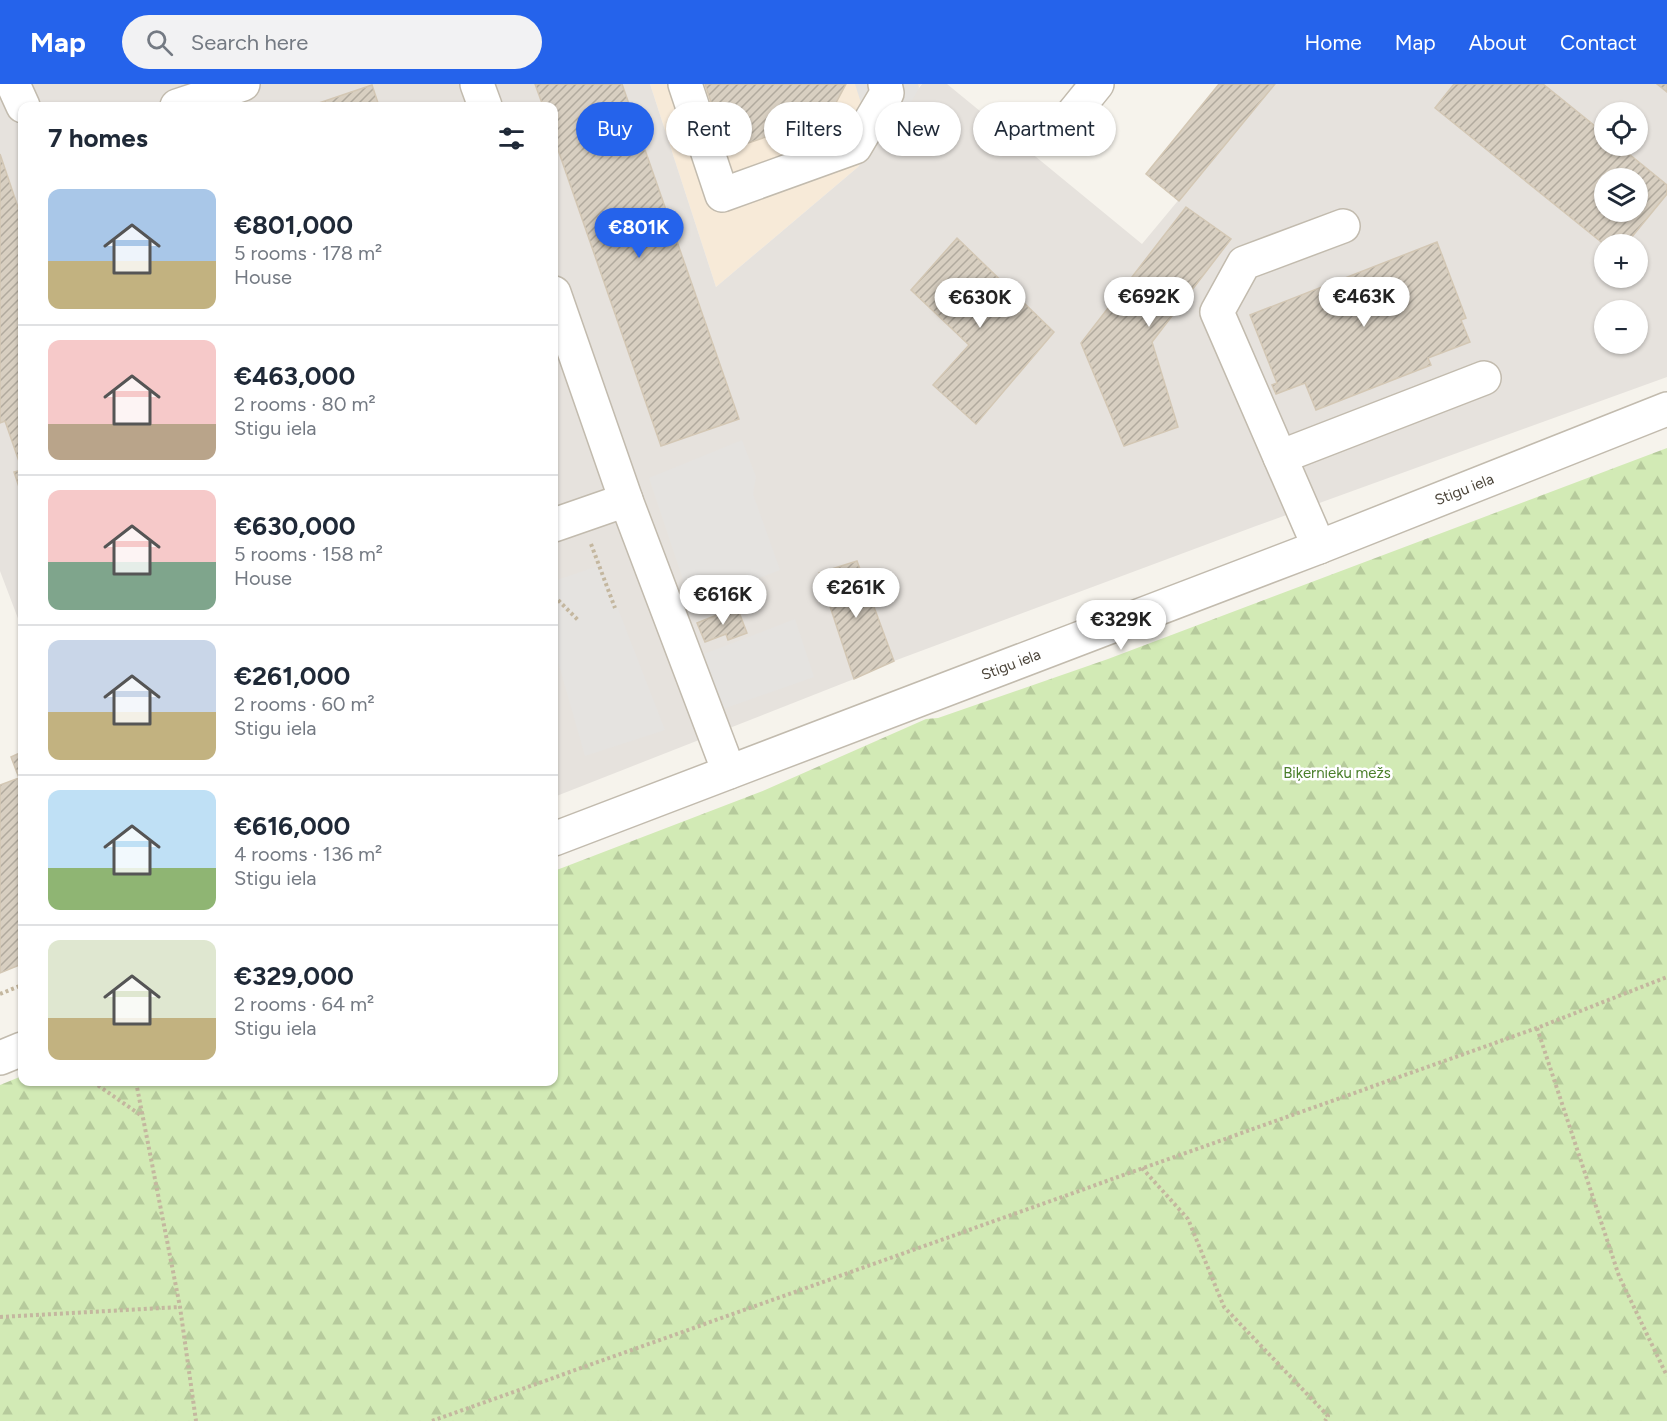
<!DOCTYPE html>
<meta charset="utf-8">
<style>
:root{--surface:#fff;--page:#f2f2f3;--text:#1f2937;--muted:#747a83;--line:#e0e1e3;--accent:#2563eb}
body{margin:0;font-family:Figtree,sans-serif;background:var(--page);color:var(--text);height:100vh;display:flex;flex-direction:column;font-size:22px;white-space:nowrap}
*{box-sizing:border-box;margin:0}
p{font-size:20px;color:var(--muted)}
.icon{flex:none;width:33px;height:33px;fill:none;stroke:currentColor;stroke-width:2;stroke-linecap:round;stroke-linejoin:round}
.map{position:relative;flex:1;overflow:hidden}
.details{position:absolute;left:18px;top:18px;width:540px;height:984px;display:flex;flex-direction:column;background:var(--surface);border-radius:12px;box-shadow:0 2px 4px #0004}
.details>*{flex:none}
.banner{position:absolute;left:576px;top:18px;width:570px;height:54px;display:flex;gap:12px}
.fabs{position:absolute;left:1594px;top:18px;display:grid;gap:12px}
.fabs a{display:grid;place-items:center;width:54px;height:54px;border-radius:50%;background:var(--surface);box-shadow:0 2px 4px #0004;font-size:30px}
.price{position:absolute;translate:-50% -51px;padding:0 14px;border-radius:21px;background:#fff;color:#222;font-size:20px;line-height:39px;filter:drop-shadow(0 2px 3px #0008)}
.price::after{content:'';position:absolute;left:50%;top:36px;width:18px;height:14px;margin-left:-9px;background:inherit;clip-path:polygon(0 0,100% 0,50% 100%)}
.price.selected{background:var(--accent);color:#fff}
ul{padding:0;list-style:none}
li{display:flex;align-items:center;gap:18px;height:150px;padding:0 30px}
li+li{border-top:2px solid var(--line)}
li span{display:grid;place-items:center;flex:none;width:168px;height:120px;border-radius:12px;color:#555}
li>.icon{margin-inline-start:auto}
span .icon{width:72px;height:72px;fill:#fffc;stroke-width:1}
li b{font-size:26px}
h2{display:flex;justify-content:space-between;align-items:center;height:72px;padding:0 30px;font-size:26px}
.pill{padding:0 21px;border-radius:27px;background:var(--surface);box-shadow:0 2px 4px #0004;font-size:21px;line-height:54px}
.pill.selected{background:var(--accent);color:#fff}
header{display:flex;align-items:center;gap:36px;box-sizing:border-box;height:84px;padding:0 30px;background:var(--accent);color:#fff}
header strong{font-size:28px}
nav{display:flex;gap:33px;margin-inline-start:auto;font-size:21px}
.search{width:420px;height:54px;background:var(--page);display:flex;align-items:center;gap:15px;box-sizing:border-box;padding:0 21px;border-radius:33px;color:var(--muted);font-size:22px}
.map>svg:first-child{display:block}
.commercial{fill:#f7ead8}
.industrial{fill:#e6e2dd;fill-rule:evenodd}
.forest{fill:url(#forest-firs)}
.parking{fill:#e5e3e0}
.building{fill:url(#building-hatch);stroke:#d3c7b4;stroke-width:1.5;fill-rule:evenodd}
.lines{fill:none;stroke-linecap:round;stroke-linejoin:round}
.minor-casing{stroke:#c2bbae;stroke-width:36}
.path{stroke:#c4b79f;stroke-width:4;stroke-dasharray:3 3;stroke-linecap:butt}
.minor{stroke:#fff;stroke-width:33}
.labels{text-anchor:middle;stroke-width:5;stroke-linejoin:round;paint-order:stroke}
.street-label{font-size:15px;fill:#4b4439;stroke:#fff}
.park-label{font-size:15px;fill:#4a7f2a;stroke:#fff}
</style>
<header>
<strong>Map</strong>
<div class="search"><svg class="icon" aria-label="search" viewBox="0 0 24 24"><circle cx="10" cy="10" r="6"/><path d="M15 15l6 6"/></svg>Search here</div>
<nav><a>Home</a><a>Map</a><a>About</a><a>Contact</a></nav>
</header>
<div class="map">
<svg width="1667" height="1337" viewBox="0 0 1667 1337">
<defs>
<pattern id="forest-firs" width="22" height="20" patternUnits="userSpaceOnUse" patternTransform="scale(1.5)"><rect width="22" height="20" fill="#d2eab5"/><path d="M5 1l3.5 6h-7zM16 11l3.5 6h-7z" fill="#b6ca9c"/></pattern>
<pattern id="building-hatch" width="6" height="6" patternUnits="userSpaceOnUse" patternTransform="scale(1.5)"><rect width="6" height="6" fill="#d8cfc1"/><path d="M-1 1l2-2M0 6l6-6M5 7l2-2" fill="none" stroke="#b1aa9e"/></pattern>
</defs>
<rect width="100%" height="100%" fill="#f6f3ec"/>
<path class="commercial" d="M650,0H921L858,83L716,203Z"/>
<path class="industrial" d="M0,0H650L716,203L858,83L922,0H947L1142,160L1275,0H1667V293L1256,442L894,577L854,595L554,713V22H22V545L0,487ZM1605,28H1638V62H1605ZM1605,94H1638V128H1605ZM1605,160H1638V194H1605ZM1605,226H1638V260H1605Z"/>
<path class="forest" d="M1667,364V1337H0V1001L22,992V998H554V787L765,706L926,635L938,634L1108,575Z"/>
<path class="parking" d="M855,0H918L919,4L906,27L867,38Z
M742,356L756,393L753,410L780,486L691,520L649,394Z
M601,481L665,646L585,672L554,564V497Z
M795,535L814,593L723,625L704,570Z"/>
<path class="building" d="M535,0H622L739,335L661,362L554,54V22H543Z
M705,0H846L829,32L727,66Z
M1219,0H1275L1179,117L1146,90Z
M1454,0H1543L1605,50V62H1619L1667,101V110L1626,160L1605,161L1435,24ZM1605,94H1638V128H1605Z
M1657,0H1667V8Z
M372,1L379,22H310Z
M0,70L22,135V412L14,388L22,386L5,337L0,339Z
M1186,123L1231,155L1152,258L1178,343L1124,362L1081,259Z
M957,154L1054,248L976,340L933,301L969,261L911,206Z
M1437,158L1466,234L1461,236L1470,258L1428,274L1431,281L1316,326L1305,299L1276,310L1272,301L1277,299L1250,231Z
M857,477L894,577L854,595L819,489Z
M737,523L747,549L728,556L726,550L705,558L697,539Z
M22,668V880L0,889V701L19,694L11,673Z"/>
<g class="lines">
<defs>
<g id="minor">
<path d="M13,0L23,22"/>
<path d="M477,0L485,22"/>
<path d="M685,0L722,111L855,63L887,9L885,0"/>
<path d="M177,22L243,0"/>
<path d="M1067,37L1097,0"/>
<path d="M554,209L626,416L729,688"/>
<path d="M1280,373L1484,294"/>
<path d="M554,441L626,416"/>
<path d="M1319,463L1217,228L1244,179L1343,142"/>
<path id="s1" d="M554,755L1319,463L1667,325"/>
<path d="M0,974L22,965"/>
</g>
</defs>
<use href="#minor" class="minor-casing"/>
<path class="path" d="M591,460L615,524
M554,512L579,537
M0,910L22,901
M1537,944L1619,1192L1667,1292
M93,998L142,1032
M136,998L180,1223L196,1337
M1142,1084L1188,1135L1224,1223L1328,1332L1325,1337
M0,1233L180,1223
M432,1337L1537,944L1667,893"/>
<use href="#minor" class="minor"/>
</g>
<g class="labels">
<g class="street-label">
<text dy="5" stroke="none"><textPath href="#s1" startOffset="975">Stigu iela</textPath></text>
<text dy="5" stroke="none"><textPath href="#s1" startOffset="489">Stigu iela</textPath></text>
</g>
<g class="park-label">
<text x="1337" y="694">Biķernieku mežs</text>
</g>
</g>
</svg>
<div class="fabs">
<a><svg class="icon" aria-label="locate" viewBox="0 0 24 24"><circle cx="12" cy="12" r="6"/><path d="M12 2v4M12 18v4M2 12h4M18 12h4"/></svg></a>
<a><svg class="icon" aria-label="layers" viewBox="0 0 24 24"><path d="M12 4l9 5-9 5-9-5zM3 14l9 5 9-5"/></svg></a>
<a>+</a>
<a>−</a>
</div>
<b class="price selected" style="left:639px;top:175px">€801K</b>
<b class="price" style="left:1149px;top:244px">€692K</b>
<b class="price" style="left:1364px;top:244px">€463K</b>
<b class="price" style="left:980px;top:245px">€630K</b>
<b class="price" style="left:856px;top:535px">€261K</b>
<b class="price" style="left:723px;top:542px">€616K</b>
<b class="price" style="left:1121px;top:567px">€329K</b>
<div class="banner">
<a class="pill selected">Buy</a>
<a class="pill">Rent</a>
<a class="pill">Filters</a>
<a class="pill">New</a>
<a class="pill">Apartment</a>
</div>
<section class="details">
<h2>7 homes<svg class="icon" aria-label="filters" viewBox="0 0 24 24"><path d="M4 7h16M4 17h16"/><circle cx="9" cy="7" r="2"/><circle cx="15" cy="17" r="2"/></svg></h2>
<ul>
<li><span style="background:linear-gradient(#a9c7e8 60%,#c2b280 0)"><svg class="icon" aria-label="home" viewBox="0 0 24 24"><path d="M3 11l9-7 9 7M6 9v11h12V9"/></svg></span><div><b>€801,000</b><p>5 rooms · 178 m²</p><p>House</p></div></li>
<li><span style="background:linear-gradient(#f6c9c9 70%,#b9a48a 0)"><svg class="icon" aria-label="home" viewBox="0 0 24 24"><path d="M3 11l9-7 9 7M6 9v11h12V9"/></svg></span><div><b>€463,000</b><p>2 rooms · 80 m²</p><p>Stigu iela</p></div></li>
<li><span style="background:linear-gradient(#f6c9c9 60%,#7fa58c 0)"><svg class="icon" aria-label="home" viewBox="0 0 24 24"><path d="M3 11l9-7 9 7M6 9v11h12V9"/></svg></span><div><b>€630,000</b><p>5 rooms · 158 m²</p><p>House</p></div></li>
<li><span style="background:linear-gradient(#c9d6e8 60%,#c2b280 0)"><svg class="icon" aria-label="home" viewBox="0 0 24 24"><path d="M3 11l9-7 9 7M6 9v11h12V9"/></svg></span><div><b>€261,000</b><p>2 rooms · 60 m²</p><p>Stigu iela</p></div></li>
<li><span style="background:linear-gradient(#bfe0f5 65%,#8fb573 0)"><svg class="icon" aria-label="home" viewBox="0 0 24 24"><path d="M3 11l9-7 9 7M6 9v11h12V9"/></svg></span><div><b>€616,000</b><p>4 rooms · 136 m²</p><p>Stigu iela</p></div></li>
<li><span style="background:linear-gradient(#dfe7d0 65%,#c2b280 0)"><svg class="icon" aria-label="home" viewBox="0 0 24 24"><path d="M3 11l9-7 9 7M6 9v11h12V9"/></svg></span><div><b>€329,000</b><p>2 rooms · 64 m²</p><p>Stigu iela</p></div></li>
</ul>
</section>
</div>
